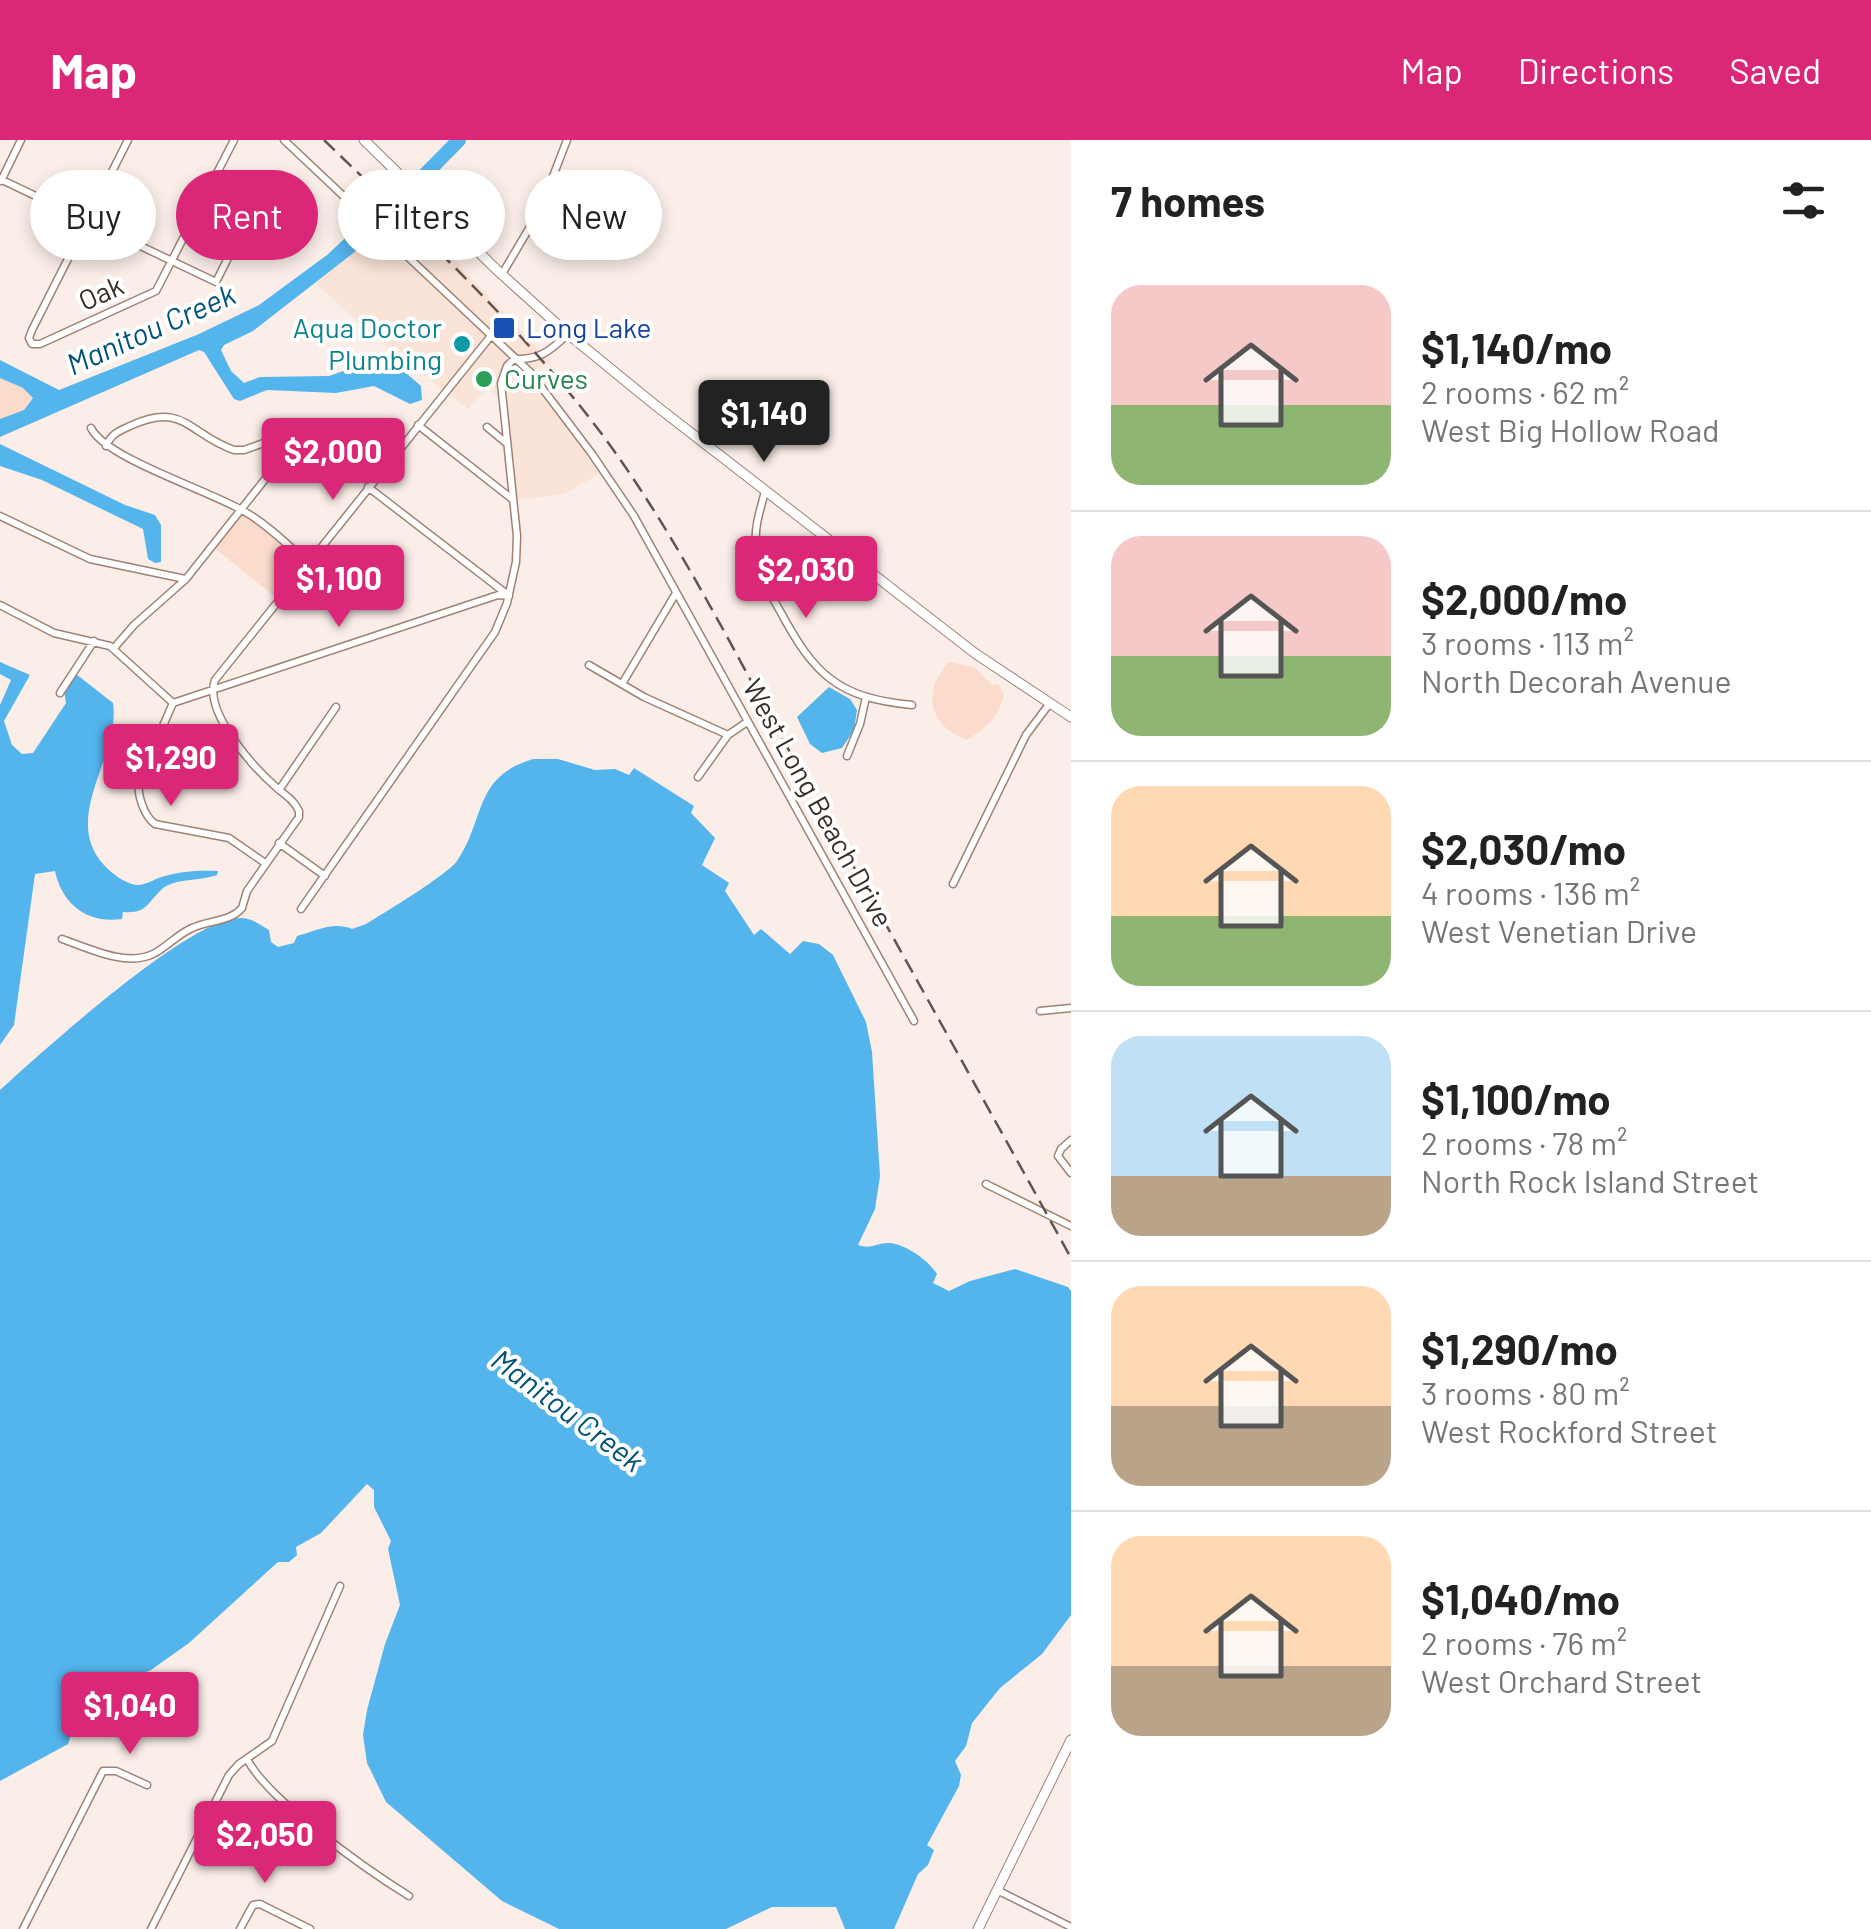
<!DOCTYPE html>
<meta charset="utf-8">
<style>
:root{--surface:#fff;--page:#f2f2f2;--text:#222;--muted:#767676;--line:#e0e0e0;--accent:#db2777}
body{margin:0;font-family:Barlow,sans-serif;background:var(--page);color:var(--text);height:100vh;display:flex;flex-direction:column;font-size:38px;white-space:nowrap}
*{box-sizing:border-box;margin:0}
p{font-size:32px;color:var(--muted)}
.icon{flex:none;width:55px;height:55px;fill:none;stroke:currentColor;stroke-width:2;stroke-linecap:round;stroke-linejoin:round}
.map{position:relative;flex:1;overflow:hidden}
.drawer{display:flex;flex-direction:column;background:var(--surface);width:800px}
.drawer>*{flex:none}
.guide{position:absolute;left:30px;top:30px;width:890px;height:90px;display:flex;gap:20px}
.price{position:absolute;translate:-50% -85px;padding:0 22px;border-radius:10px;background:var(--accent);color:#fff;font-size:32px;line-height:65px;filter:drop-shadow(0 2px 5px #0008)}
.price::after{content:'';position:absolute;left:50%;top:60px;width:30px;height:22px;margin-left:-15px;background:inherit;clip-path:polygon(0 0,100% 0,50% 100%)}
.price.on{background:#222;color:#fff}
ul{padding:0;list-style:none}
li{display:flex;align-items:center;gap:30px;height:250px;padding:0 40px}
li+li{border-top:2px solid var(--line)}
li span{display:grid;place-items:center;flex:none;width:280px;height:200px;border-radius:30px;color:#555}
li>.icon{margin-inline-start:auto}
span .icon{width:120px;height:120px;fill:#fffc;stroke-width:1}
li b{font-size:42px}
h2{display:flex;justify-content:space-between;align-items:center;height:120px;padding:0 40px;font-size:42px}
.tag{padding:0 35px;border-radius:45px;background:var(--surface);box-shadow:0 5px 15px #0003;font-size:35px;line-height:90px}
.tag.on{background:var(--accent);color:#fff}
header{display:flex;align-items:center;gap:60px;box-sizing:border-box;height:140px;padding:0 50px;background:var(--accent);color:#fff}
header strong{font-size:48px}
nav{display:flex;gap:55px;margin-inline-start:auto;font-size:35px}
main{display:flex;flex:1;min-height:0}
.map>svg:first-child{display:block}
.built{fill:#fae3d7}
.green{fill:#fadbcc}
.water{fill:#54b4ec}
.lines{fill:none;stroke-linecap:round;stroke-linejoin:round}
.river{stroke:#54b4ec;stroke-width:14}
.street-casing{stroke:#9e8274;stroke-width:9}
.secondary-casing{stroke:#9e8274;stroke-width:11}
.street{stroke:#fff;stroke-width:6}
.secondary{stroke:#fff;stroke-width:9}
.rail{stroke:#60544e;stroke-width:2.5;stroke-dasharray:15 8;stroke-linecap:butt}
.transit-dot{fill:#1a4fb4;stroke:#fff;stroke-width:4}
.culture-dot{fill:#0f9aa8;stroke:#fff;stroke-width:4}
.leisure-dot{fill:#2e9e5b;stroke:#fff;stroke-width:4}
.labels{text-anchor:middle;stroke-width:8;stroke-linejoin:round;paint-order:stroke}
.street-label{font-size:28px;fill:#382c26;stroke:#fff}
.culture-label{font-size:28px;fill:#0d838f;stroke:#fff;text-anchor:end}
.transit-label{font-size:28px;fill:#164399;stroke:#fff;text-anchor:start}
.leisure-label{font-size:28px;fill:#27864d;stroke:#fff;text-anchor:start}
.water-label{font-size:30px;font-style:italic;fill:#015277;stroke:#fff}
</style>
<header>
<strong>Map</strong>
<nav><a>Map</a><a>Directions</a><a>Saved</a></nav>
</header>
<main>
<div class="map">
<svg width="1071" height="1789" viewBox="0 0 1071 1789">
<rect width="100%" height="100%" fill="#fbeee8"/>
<path class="built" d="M406,69L551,222L531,231L604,331L564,354L513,360L503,261L487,248L468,269L377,199L315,143Z"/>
<path class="green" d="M0,238L23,248L33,258L24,270L0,279Z
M241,370L308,423L279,460L212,406Z
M949,522L974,527L992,545L998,544L1004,555C997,578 987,589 966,600C929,585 921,552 949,522Z"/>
<path class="water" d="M357,87L370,100L253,191L224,205L221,210L231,231L244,243L260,237L329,236L377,219L399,227L421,246L422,260L410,264L374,246L336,253L267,250L240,261L234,259L204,212L199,210L0,297V279L24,270L33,258L23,248L0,238V220L59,250L199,194L259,165L327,115Z
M0,304L125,365L155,375L161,385V422L155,423L148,419L143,389L42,340L0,326Z
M0,522L30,535L4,581L12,605L22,614L33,613L66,563L64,550L76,534L113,563C121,616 60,677 104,725C112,734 125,743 136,745C145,746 158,737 165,736C181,731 201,730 218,731L217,735C201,741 175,738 162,749C147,763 147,774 123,772L122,779C87,784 62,764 55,731L35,734L14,885L0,905V565L11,540L0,534Z
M829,547L850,559L857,570L854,590L842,608L822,613L810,604L797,577Z
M533,619H558L595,630L615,629L629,635L634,628L694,666L691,673L715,698L702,725L729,743L725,751L754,795L761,789L790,814L803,801L819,804L833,815L866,882L872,912L880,1036L875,1069L858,1105C871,1110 878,1102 890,1103C907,1105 928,1120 937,1134L933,1143L949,1151L970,1141L1015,1129L1068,1147L1071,1151V1475L1042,1514L1000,1548L972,1583L966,1606L955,1621L961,1635L959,1646L927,1705L934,1710L928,1725L918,1734L894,1789H845L836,1767H772L726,1789H559L502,1761L386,1662L367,1623L363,1595L367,1570L385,1504L400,1465L388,1409L391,1401L374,1367V1350L367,1344L321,1393L296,1407L297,1415L289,1422H278L189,1503L151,1530L136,1536L71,1595L68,1604L0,1641V950C41,913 191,776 241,778C252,778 260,785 269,790L271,802L278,807L294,803L297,796C315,791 334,781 352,789L366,784C384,773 447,735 457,721C486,678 473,637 533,619Z"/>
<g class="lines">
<path class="river" d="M379,81L459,0"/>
<defs>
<path id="street" d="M128,0L32,190L29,198L32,204H40L156,151L234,0
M284,0L530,232L592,314L634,376L914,881
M0,39L216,142L237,100L196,76
M1,41L21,0
M237,99L253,68
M502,134L540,70L567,0
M418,285L512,359
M487,287L505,302
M91,288C106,319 212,351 247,373C269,386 289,406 308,423
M106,306C111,294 119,291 130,286C184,261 188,294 234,310H244C277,299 328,275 362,288C375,293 386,304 396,311
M368,347L508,455
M765,351C761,368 754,386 756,405C757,429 768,450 780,471C814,534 837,558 912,565
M0,376L90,419L185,439
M0,465L54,493L110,506L173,563
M114,508L134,485L186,439L304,290
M589,525L644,557L728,595
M622,544L676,453
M60,553L94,501
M173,563L498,455L509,456
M173,563L139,641C137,655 144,676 155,684L229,698L265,723
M847,616L860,584L866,557
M698,637L728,595L747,582
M279,650L336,567
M279,703L325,736
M953,744L1026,595L1050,563
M301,769L495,492L507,463L516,422L517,396L501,243L507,226L514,219C540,220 550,211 568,194
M62,799C88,808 126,827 153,814C167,807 178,794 192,788C209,780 230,782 242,768L247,751L299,677V671C294,660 286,656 277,648C254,628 203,572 215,540L490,197
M1040,871L1071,868
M1071,1000L1061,1009L1058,1016L1071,1033
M986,1044L1071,1086
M247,1619C268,1660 367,1730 409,1756
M997,1750L1071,1787
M23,1789L103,1631H116L147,1645
M151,1789L229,1635L239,1624L272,1601L340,1446
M240,1789L253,1765L260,1764L310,1789"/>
<path id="secondary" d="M364,0L498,131L568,194L655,265L976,514L1071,577
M978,1789L1071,1600"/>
</defs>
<use href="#street" class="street-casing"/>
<use href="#secondary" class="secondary-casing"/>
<use href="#street" class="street"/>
<use href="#secondary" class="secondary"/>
<path class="rail" d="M324,0C422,95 522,187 604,297C677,396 732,508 792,616C885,783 979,951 1071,1118"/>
</g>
<rect class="transit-dot" x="492" y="176" width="24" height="24" rx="5"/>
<circle class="culture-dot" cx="462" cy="204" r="10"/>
<circle class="leisure-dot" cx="484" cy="239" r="10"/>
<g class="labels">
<g class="street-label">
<text transform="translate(101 153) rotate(-24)" y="10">Oak</text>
<text transform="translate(818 663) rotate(61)" y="10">West Long Beach Drive</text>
</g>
<g class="culture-label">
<text x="442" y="198">Aqua Doctor<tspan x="442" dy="32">Plumbing</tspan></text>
</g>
<g class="transit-label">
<text x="526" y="198">Long Lake</text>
</g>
<g class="leisure-label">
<text x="504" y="249">Curves</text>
</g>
<g class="water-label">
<text transform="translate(151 190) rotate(-24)" y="10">Manitou Creek</text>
<text transform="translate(567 1271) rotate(37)" y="10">Manitou Creek</text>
</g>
</g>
</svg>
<b class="price on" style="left:764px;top:325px">$1,140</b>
<b class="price" style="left:333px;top:363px">$2,000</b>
<b class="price" style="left:806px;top:481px">$2,030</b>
<b class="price" style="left:339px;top:490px">$1,100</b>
<b class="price" style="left:171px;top:669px">$1,290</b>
<b class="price" style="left:130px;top:1617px">$1,040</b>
<b class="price" style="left:265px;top:1746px">$2,050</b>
<div class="guide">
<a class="tag">Buy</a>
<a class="tag on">Rent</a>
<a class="tag">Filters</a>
<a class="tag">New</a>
</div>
</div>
<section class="drawer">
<h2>7 homes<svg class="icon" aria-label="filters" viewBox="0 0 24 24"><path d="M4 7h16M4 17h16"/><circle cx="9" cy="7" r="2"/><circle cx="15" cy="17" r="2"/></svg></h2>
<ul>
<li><span style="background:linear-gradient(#f6c9c9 60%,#8fb573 0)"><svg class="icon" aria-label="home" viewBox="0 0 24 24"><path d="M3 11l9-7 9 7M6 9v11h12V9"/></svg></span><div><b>$1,140/mo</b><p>2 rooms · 62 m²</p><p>West Big Hollow Road</p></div></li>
<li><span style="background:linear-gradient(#f6c9c9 60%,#8fb573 0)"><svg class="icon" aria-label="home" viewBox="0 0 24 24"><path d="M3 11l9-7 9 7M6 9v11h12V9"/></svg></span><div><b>$2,000/mo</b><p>3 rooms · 113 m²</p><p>North Decorah Avenue</p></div></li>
<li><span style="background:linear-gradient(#ffd9b3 65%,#8fb573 0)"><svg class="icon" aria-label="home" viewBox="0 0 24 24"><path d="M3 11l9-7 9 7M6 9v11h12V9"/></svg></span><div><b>$2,030/mo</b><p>4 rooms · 136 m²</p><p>West Venetian Drive</p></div></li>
<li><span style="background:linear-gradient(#bfe0f5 70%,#b9a48a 0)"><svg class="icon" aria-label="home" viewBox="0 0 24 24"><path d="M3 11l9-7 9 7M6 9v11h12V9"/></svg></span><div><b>$1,100/mo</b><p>2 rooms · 78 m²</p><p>North Rock Island Street</p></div></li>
<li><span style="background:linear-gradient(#ffd9b3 60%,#b9a48a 0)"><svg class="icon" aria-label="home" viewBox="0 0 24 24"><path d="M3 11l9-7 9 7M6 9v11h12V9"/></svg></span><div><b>$1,290/mo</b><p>3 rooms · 80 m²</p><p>West Rockford Street</p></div></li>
<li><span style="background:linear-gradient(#ffd9b3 65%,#b9a48a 0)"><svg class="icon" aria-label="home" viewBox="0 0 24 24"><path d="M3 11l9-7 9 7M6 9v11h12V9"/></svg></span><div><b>$1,040/mo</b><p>2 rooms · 76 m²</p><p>West Orchard Street</p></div></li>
</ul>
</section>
</main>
